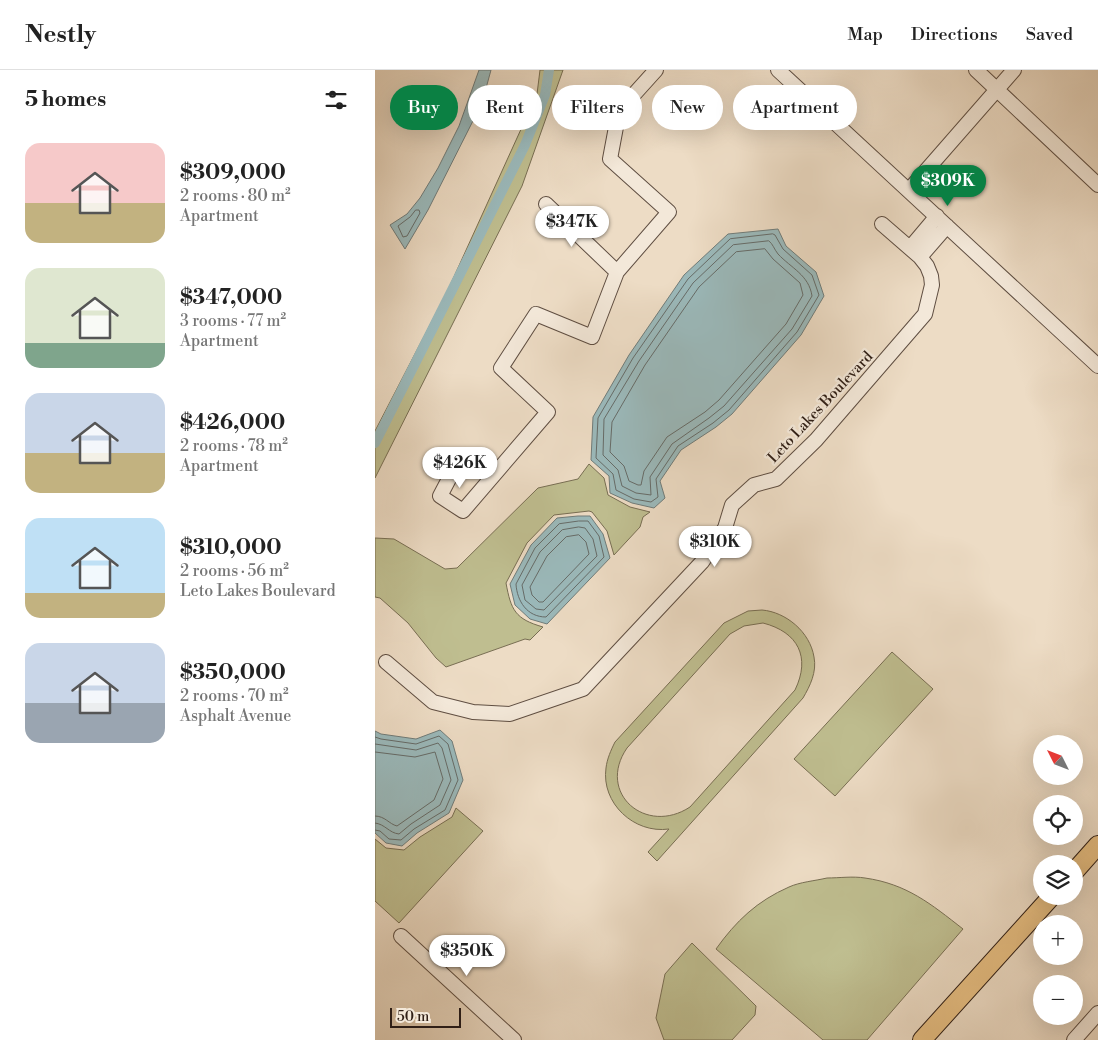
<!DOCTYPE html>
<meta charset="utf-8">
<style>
:root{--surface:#fff;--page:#f2f2f2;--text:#222;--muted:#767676;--line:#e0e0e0;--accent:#0b8043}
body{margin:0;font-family:"Libre Bodoni",serif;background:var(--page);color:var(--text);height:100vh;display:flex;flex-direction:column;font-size:19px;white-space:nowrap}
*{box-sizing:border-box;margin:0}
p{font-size:16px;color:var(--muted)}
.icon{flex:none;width:28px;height:28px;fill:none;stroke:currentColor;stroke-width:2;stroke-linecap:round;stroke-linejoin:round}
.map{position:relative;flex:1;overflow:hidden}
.panel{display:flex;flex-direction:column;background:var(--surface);width:375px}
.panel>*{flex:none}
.banner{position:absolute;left:15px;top:15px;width:475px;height:45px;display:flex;gap:10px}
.needle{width:32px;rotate:312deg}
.tools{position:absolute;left:658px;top:665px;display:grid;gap:10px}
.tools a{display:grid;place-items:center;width:50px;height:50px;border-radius:50%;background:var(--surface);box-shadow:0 5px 20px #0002;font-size:25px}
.scale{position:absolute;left:15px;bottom:12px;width:71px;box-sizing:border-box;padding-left:5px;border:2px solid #301f16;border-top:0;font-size:14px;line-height:18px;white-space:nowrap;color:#301f16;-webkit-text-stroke:4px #f3e8d9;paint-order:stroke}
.price{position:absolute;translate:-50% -42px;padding:0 11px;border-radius:18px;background:#fff;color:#222;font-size:16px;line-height:32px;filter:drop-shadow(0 1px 2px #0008)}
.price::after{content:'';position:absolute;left:50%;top:30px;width:15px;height:11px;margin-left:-8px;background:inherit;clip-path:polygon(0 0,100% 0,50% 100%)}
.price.on{background:var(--accent);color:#fff}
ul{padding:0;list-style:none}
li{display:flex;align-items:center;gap:15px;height:125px;padding:0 25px}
li span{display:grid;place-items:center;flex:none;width:140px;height:100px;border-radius:15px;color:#555}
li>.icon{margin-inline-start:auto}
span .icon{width:60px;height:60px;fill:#fffc;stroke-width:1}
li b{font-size:21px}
h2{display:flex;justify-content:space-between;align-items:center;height:60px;padding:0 25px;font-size:21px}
.pill{padding:0 18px;border-radius:22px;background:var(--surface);box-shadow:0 5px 20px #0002;font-size:18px;line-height:45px}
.pill.on{background:var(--accent);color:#fff}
header{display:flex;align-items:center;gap:30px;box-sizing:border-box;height:70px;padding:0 25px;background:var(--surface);border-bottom:1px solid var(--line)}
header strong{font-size:24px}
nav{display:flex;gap:28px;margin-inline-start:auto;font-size:18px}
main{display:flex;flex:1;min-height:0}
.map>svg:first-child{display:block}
.green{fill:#bfbe90;stroke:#786e53;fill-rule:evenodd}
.water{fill:#9bbabc;stroke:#707c7a}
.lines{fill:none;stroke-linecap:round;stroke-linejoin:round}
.shore{stroke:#666c69;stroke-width:1}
.canal{stroke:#9bbabc;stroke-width:10}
.minor-casing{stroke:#5f4e42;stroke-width:16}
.major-casing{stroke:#301f16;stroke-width:20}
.minor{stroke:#f3e8d9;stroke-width:14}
.major{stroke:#e6be82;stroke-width:18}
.labels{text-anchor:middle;stroke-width:4.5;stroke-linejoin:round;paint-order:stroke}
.street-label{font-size:15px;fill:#301f16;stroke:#f3e8d9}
</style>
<header>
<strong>Nestly</strong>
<nav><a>Map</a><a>Directions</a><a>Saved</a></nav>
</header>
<main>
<section class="panel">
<h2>5 homes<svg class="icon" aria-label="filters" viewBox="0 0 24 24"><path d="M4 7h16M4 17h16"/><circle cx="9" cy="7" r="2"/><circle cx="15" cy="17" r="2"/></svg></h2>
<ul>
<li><span style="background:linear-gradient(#f6c9c9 60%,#c2b280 0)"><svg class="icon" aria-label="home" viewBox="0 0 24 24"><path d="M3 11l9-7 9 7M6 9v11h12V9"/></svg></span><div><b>$309,000</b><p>2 rooms · 80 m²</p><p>Apartment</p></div></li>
<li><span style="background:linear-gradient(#dfe7d0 75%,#7fa58c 0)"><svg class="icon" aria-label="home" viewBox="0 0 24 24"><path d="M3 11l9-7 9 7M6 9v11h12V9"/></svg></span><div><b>$347,000</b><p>3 rooms · 77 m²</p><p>Apartment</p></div></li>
<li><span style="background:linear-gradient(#c9d6e8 60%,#c2b280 0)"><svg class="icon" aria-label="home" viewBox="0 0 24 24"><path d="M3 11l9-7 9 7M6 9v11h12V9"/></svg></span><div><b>$426,000</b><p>2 rooms · 78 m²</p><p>Apartment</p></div></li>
<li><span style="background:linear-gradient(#bfe0f5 75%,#c2b280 0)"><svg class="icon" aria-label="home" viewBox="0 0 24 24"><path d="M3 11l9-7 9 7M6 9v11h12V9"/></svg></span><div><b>$310,000</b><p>2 rooms · 56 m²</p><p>Leto Lakes Boulevard</p></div></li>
<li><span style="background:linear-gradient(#c9d6e8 60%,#9aa5b1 0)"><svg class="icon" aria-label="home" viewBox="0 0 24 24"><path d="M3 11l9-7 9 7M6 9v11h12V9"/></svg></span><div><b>$350,000</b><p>2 rooms · 70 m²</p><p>Asphalt Avenue</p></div></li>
</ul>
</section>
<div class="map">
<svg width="723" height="970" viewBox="0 0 723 970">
<rect width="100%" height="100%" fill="#eddcc5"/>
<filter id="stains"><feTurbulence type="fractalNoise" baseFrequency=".004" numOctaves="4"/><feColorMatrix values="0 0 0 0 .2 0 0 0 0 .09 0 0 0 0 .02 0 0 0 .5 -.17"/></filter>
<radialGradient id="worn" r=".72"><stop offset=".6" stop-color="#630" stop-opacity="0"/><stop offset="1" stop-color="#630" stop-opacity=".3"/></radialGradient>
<path class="green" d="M165,0H188L147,116L0,408V361L72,222L162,24Z
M214,394L229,408L233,425L255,437L275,442L268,447L265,457L239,485L232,461L217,442L214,441L179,445L152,473L131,513C136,540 140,549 168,557L155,570L150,569L71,597L61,588L33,553L5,528L0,527V468L19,469L70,499L82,498L163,418L203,409Z
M387,540C411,542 435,562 439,587C442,602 435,616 428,628L282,791L273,782L294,759C259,764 226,733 231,698C232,689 236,680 240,672L349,553L373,541ZM388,553C423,562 436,587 420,620L315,737C271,766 221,723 252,678L355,564L369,556Z
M517,582L558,619L460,726L419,689Z
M81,738L108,761L24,853L0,831V769L11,778L29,780L45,767L77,747Z
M452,808C464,808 478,806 490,808C532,814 556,834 588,859L492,970H448L341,879C361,851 382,831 414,817C425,812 439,811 452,808Z
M317,873L381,936L380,945L357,970H289L281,948L290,904Z"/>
<path class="water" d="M104,0H116L107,33L53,140L30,179L15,155L32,144L45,128L63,98L84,56Z
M403,159L411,176L441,202L449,226L426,265L357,344L341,357L306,380L285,411L290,428L279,438L257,433L235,423L234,406L216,390L218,347L254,285L309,205L353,164Z
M203,446H215L228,464L235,488L172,554L155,549L140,535L135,514L156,475L182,448Z
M65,660L77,671L88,710L74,743L42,763L27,776L11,773L0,763V661L6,664L41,669Z"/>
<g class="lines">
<path class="shore" d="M41,140H44L45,143L32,166L28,167L23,156L35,147Z
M398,164L400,165L408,179L437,205L444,225L422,262L354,340L338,353L303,376L281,409L283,427L276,432L259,429L241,420L238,404L221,388L223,348L258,288L313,209L355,169Z
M394,171C398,174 399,179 403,184C416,198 434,205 437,226L417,259L349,336L334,348L297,374L275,407L276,425L261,423L247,416L243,400L228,385L229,349L264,291L318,213L358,175Z
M390,179L398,189L425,213L428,225L411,254L344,330L330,342L292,367L269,401L266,415H263L254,411L249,396L235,382L237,352L270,295L324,217L361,182Z
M204,451H213L224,466L229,487L171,547C152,547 142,531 141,514L160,478L184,454Z
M204,457L210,458L218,469L222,486L169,540L161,539L150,530L147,515L165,482L187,460Z
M204,465L211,472L214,484L168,532H164L157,525L155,517L172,486L191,467Z
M0,667L6,669L41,674L64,666L73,674L83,710L70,740L39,759L26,770L14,769L5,761L0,760
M0,674L41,680L63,673L67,678L76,710L65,735L36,754L24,764C14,763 10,754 0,753
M0,682L40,687L60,682L68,709L59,730L22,756C14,754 10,746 0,746"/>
<path class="canal" d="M0,373L150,75L170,25L174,0"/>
<defs>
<path id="minor" d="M403,0L723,296
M601,0L723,115
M534,120L639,0
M171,134L242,202
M535,178L562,146
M545,187L572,156
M120,403L96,387L85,388L65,426L88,441L173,342L126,298L161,244L217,267L242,202L294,142L235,89L244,41L281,0
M11,592L58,632L98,642L135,644L208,619L327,492L350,458L357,435L379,415L401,409L441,370L550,244L557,215L556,206L552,196L545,187L507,154
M26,866L139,970
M699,970L723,943"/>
<path id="major" d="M699,802L723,775
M547,970L677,826"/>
</defs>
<use href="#minor" class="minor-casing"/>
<use href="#major" class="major-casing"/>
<use href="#minor" class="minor"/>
<use href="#major" class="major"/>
</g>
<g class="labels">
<g class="street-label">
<text transform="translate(445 337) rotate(-47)" y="5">Leto Lakes Boulevard</text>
</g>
</g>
<rect width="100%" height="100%" filter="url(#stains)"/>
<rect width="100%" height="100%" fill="url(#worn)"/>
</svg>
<div class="tools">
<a><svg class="needle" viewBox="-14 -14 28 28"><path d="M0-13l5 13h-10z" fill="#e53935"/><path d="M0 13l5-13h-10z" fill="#767676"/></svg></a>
<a><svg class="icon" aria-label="locate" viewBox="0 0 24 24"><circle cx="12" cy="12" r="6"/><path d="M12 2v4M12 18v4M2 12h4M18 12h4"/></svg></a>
<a><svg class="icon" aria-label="layers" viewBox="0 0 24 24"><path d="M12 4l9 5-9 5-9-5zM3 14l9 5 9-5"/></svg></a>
<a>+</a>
<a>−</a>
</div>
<div class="scale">50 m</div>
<b class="price on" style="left:573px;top:137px">$309K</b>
<b class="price" style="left:197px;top:178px">$347K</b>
<b class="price" style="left:85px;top:419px">$426K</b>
<b class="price" style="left:340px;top:498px">$310K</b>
<b class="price" style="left:92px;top:907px">$350K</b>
<div class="banner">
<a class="pill on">Buy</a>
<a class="pill">Rent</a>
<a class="pill">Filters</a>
<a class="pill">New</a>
<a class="pill">Apartment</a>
</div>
</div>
</main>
